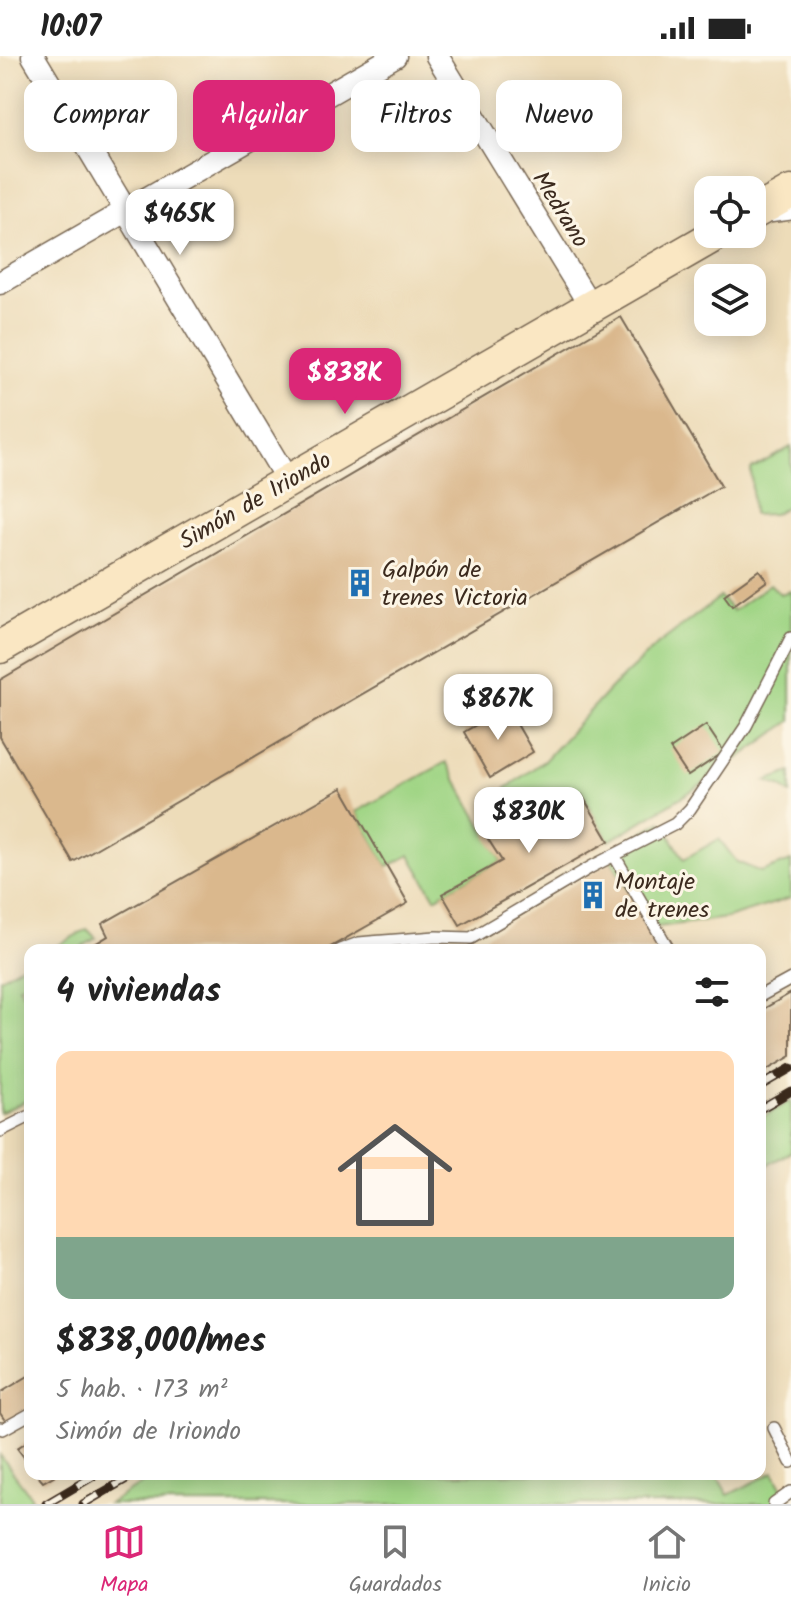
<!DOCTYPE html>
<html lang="es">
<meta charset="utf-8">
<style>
:root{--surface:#fff;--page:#f6f6f6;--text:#222;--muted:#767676;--line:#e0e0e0;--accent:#db2777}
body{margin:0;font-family:Kalam,sans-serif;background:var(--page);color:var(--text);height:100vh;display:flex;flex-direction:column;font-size:30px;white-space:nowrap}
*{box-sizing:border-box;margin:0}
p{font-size:26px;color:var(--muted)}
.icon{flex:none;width:44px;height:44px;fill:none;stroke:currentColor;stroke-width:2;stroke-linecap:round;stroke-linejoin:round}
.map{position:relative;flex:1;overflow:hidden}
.panel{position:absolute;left:24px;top:888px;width:742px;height:536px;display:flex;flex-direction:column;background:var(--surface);border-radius:16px;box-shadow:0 4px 20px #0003}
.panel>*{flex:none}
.banner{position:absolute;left:24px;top:24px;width:744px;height:72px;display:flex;gap:16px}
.fabs{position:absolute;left:694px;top:120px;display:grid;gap:16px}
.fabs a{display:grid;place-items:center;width:72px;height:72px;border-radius:16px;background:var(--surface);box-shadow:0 4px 20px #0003;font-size:40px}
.price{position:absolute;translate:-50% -68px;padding:0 18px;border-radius:16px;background:#fff;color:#222;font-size:26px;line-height:52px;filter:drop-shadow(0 2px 4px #0008)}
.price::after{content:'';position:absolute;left:50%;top:48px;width:24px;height:18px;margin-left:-12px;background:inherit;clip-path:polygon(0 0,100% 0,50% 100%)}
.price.selected{background:var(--accent);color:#fff}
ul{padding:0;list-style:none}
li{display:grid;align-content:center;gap:16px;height:424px;padding:0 32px}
li span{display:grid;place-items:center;height:248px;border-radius:16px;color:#555}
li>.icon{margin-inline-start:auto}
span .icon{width:144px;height:144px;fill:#fffc;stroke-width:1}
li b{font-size:34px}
h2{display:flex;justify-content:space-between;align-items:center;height:96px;padding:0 32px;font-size:34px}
.pill{padding:0 28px;border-radius:16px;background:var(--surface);box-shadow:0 4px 20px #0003;font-size:28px;line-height:72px}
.pill.selected{background:var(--accent);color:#fff}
.status{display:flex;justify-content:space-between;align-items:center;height:56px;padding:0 40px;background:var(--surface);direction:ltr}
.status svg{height:22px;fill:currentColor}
.tab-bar{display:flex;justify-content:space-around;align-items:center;height:112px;border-top:2px solid var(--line);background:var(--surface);font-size:22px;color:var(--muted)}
.tab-bar a{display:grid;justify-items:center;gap:4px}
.tab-bar .selected{color:var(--accent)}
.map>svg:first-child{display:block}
.green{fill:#a1d586;stroke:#6e8052;stroke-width:2}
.building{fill:#dab88d}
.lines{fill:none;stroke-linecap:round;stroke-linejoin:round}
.lane-casing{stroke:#796854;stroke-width:14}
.street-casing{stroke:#796854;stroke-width:25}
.secondary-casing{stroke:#796854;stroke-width:35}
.lane{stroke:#fff;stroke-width:11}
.street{stroke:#fff;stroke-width:22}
.secondary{stroke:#fae7c3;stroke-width:32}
.rail-casing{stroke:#3b2a1e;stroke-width:9}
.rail{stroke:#fcf5e5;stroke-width:6;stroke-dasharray:18;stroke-linecap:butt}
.labels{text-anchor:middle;stroke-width:6;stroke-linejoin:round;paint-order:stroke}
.street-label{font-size:24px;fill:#3b2a1e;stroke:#fcf5e5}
.poi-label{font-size:24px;fill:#3b2a1e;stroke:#fcf5e5;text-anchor:start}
</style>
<div class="status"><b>10:07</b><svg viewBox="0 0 49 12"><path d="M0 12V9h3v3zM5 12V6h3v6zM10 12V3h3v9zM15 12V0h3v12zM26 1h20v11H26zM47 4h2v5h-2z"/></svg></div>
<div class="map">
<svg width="791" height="1448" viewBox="0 0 791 1448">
<rect width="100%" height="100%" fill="#fcf5e5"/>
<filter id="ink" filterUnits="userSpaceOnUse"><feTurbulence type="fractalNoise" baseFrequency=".0125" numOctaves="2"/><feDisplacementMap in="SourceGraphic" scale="16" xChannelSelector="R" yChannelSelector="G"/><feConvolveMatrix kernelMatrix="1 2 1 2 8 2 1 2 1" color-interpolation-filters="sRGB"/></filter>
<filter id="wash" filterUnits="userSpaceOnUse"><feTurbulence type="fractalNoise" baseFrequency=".006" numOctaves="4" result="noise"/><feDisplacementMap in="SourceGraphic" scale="32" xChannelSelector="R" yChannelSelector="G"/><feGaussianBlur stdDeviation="1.8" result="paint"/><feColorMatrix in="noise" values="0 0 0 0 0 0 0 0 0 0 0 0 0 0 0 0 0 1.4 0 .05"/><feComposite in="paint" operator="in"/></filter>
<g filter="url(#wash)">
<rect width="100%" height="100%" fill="#eddcb9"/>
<path class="green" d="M791,391V448L773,458L753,459L751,413Z
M770,528L780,538L791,535V665L698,731L609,785L582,739L520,760L505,733L545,704L611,632L657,589L720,541L733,555Z
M446,706L502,805L435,842L410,799L387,811L356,756Z
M791,716V738L782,731L766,725Z
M661,765L684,803L719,783L737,806L761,816L791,805V842L727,862L650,872L607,797Z
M87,873L96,882L77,894H50Z
M30,905V923L19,930L30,949V1043L0,1057V922Z
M791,1045V1096L760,1113V1063Z
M0,1399L32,1442L22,1448H0Z
M774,1416L791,1448H108L158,1418H716L728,1439Z"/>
<g id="blocks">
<path class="building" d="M621,261L721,430L73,806L0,681V624Z
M759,514L767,525L732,550L724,539Z
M507,651L533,696L490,722L464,676Z
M706,669L724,696L688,720L670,693Z
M342,732L408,847L325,894H85L108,880L102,868Z
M582,739L609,785L460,869L442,838L502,805L486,780L520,760Z
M611,806L663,894H463Z
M791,937V1000L760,1018V955Z
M30,1319V1352L6,1366L0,1357V1337Z
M30,1384V1409L17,1392Z
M36,1418H57L43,1426Z"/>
</g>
</g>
<g filter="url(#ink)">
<use href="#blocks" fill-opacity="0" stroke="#796854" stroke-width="2"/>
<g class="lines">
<defs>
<path id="lane" d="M768,161L791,158
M614,799L669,894
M340,894L359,887L370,886L436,881L471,882L591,811L675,768L690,753L746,670L791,582
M760,940L791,923
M0,1075L30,1060
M0,1372L3,1373L30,1358
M774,1372L791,1406
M774,1448L791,1436"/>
<path id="street" d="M33,0L288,425
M437,0L591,251
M0,227L395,0"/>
<path id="secondary" d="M752,158L791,136
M0,591L717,178"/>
</defs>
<use href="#lane" class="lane-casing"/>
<use href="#street" class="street-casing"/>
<use href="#secondary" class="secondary-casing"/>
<use href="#lane" class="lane"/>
<use href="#street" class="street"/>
<use href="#secondary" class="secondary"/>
<defs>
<path id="rail" d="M760,1030L791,1012
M760,1053L791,1035
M46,1448L97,1418
M83,1448L135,1418"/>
</defs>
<use href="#rail" class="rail-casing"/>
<use href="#rail" class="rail"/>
</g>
</g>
<defs>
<symbol id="building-bare" viewBox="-9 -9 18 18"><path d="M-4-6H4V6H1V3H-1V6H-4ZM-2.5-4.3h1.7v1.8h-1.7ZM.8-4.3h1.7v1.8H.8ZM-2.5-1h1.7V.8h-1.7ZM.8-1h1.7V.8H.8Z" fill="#1f6fb2" stroke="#fcf5e5" stroke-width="2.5" paint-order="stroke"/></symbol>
</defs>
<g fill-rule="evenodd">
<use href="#building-bare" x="340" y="507" width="40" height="40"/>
<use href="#building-bare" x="573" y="819" width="40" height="40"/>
</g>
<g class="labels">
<g class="street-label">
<text transform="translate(561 153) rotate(58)" y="8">Medrano</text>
<text transform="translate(255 444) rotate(-30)" y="8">Simón de Iriondo</text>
</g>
<g class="poi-label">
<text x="382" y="521">Galpón de<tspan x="382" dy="28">trenes Victoria</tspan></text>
<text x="615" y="833">Montaje<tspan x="615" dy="28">de trenes</tspan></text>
</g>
</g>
</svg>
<div class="fabs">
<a><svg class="icon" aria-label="locate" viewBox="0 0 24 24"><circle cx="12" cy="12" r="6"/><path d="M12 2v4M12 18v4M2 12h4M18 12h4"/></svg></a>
<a><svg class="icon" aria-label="layers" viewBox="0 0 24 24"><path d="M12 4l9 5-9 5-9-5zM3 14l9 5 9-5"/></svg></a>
</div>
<b class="price" style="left:180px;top:201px">$465K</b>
<b class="price selected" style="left:345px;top:360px">$838K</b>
<b class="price" style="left:498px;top:686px">$867K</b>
<b class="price" style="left:529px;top:799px">$830K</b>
<div class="banner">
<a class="pill">Comprar</a>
<a class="pill selected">Alquilar</a>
<a class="pill">Filtros</a>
<a class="pill">Nuevo</a>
</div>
<section class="panel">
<h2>4 viviendas<svg class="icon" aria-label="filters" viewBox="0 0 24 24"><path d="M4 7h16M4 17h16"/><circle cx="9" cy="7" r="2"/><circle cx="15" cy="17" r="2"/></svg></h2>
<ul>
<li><span style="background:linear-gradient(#ffd9b3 75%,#7fa58c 0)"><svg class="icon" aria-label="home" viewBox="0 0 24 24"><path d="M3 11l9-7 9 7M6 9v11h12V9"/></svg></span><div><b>$838,000/mes</b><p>5 hab. · 173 m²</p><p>Simón de Iriondo</p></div></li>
</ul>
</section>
</div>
<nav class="tab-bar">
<a class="selected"><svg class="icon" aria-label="map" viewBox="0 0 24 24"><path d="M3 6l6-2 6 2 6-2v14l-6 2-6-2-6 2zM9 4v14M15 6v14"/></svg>Mapa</a>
<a><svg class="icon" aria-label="saved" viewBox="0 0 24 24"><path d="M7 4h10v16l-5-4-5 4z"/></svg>Guardados</a>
<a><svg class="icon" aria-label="home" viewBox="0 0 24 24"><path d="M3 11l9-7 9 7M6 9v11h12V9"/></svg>Inicio</a>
</nav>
